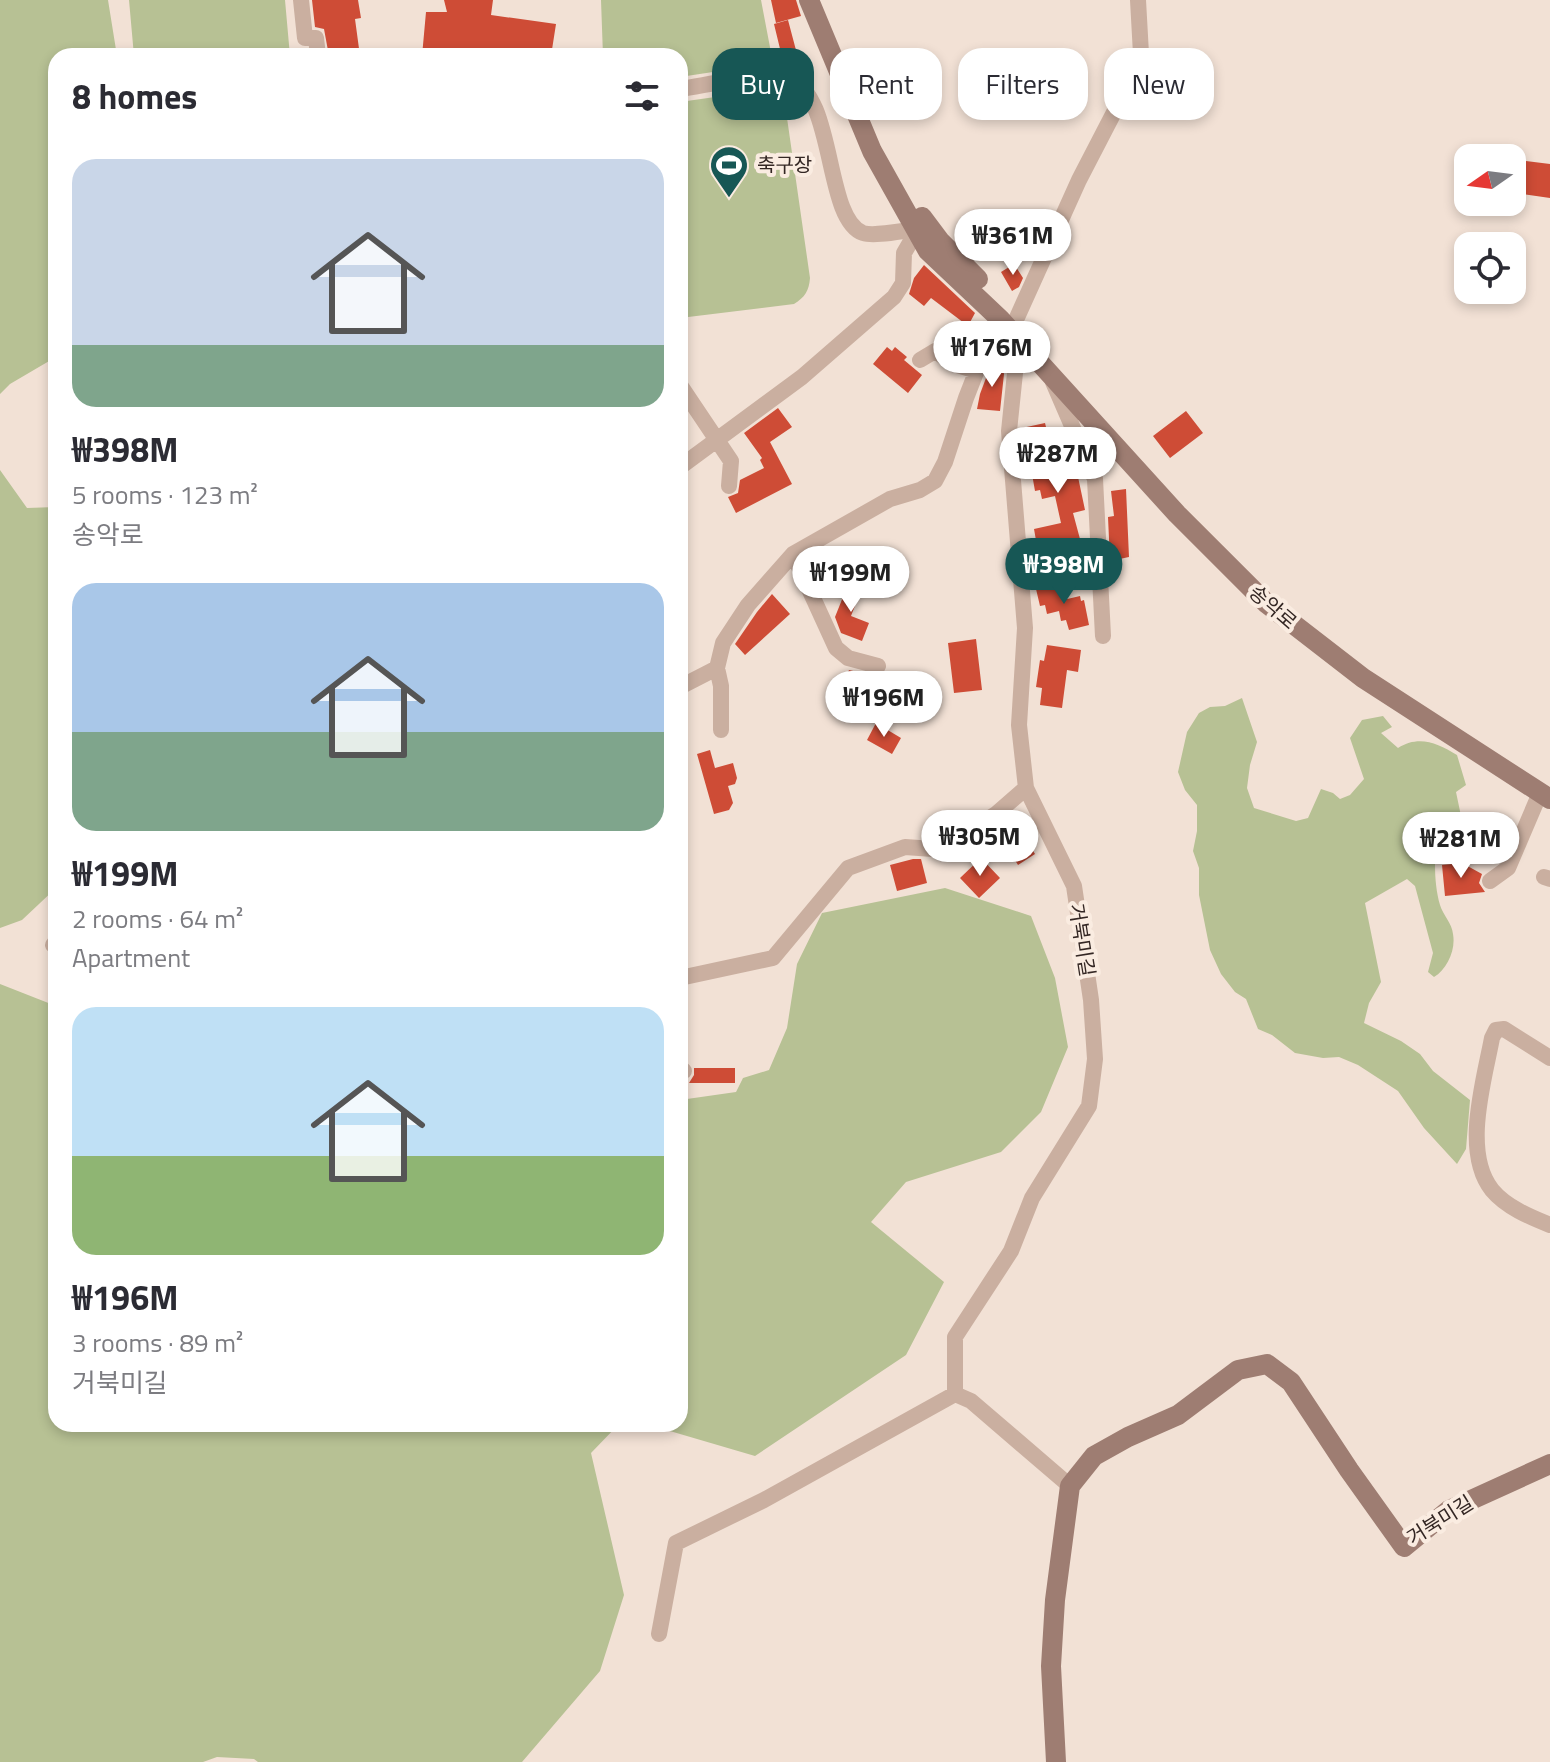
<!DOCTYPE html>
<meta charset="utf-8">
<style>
:root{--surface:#fff;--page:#f2f2f3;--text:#2b2b33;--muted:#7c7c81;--accent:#175755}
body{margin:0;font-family:"Titillium Web","Noto Sans KR",sans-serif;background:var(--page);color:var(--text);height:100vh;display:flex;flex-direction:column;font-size:30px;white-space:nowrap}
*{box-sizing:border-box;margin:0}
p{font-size:26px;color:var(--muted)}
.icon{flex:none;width:44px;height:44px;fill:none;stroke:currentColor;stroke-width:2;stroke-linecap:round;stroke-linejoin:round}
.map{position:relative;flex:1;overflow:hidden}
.panel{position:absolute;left:48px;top:48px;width:640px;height:1384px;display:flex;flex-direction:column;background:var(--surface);border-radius:24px;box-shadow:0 4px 12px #0003}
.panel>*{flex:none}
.guide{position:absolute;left:712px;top:48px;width:718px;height:72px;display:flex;gap:16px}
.needle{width:52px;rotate:256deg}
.fabs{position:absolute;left:1454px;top:144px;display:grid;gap:16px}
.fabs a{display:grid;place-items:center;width:72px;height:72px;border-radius:16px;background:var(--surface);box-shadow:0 4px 12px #0003;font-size:40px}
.price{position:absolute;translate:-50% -68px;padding:0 18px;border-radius:28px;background:#fff;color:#222;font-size:26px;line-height:52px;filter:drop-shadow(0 2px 4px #0008)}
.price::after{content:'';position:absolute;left:50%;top:48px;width:24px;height:18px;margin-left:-12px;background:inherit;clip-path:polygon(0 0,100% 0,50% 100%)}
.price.on{background:var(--accent);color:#fff}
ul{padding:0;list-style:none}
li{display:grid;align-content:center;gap:16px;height:424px;padding:0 24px}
li span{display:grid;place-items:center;height:248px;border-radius:24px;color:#555}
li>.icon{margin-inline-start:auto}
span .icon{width:144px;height:144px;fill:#fffc;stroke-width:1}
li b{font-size:34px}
h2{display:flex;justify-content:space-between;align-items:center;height:96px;padding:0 24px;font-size:34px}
.tag{padding:0 28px;border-radius:24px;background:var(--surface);box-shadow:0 4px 12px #0003;font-size:28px;line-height:72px}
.tag.on{background:var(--accent);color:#fff}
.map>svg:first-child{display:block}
.green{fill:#b7c194}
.building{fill:#ce4c36}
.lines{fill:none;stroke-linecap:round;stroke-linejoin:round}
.street{stroke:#caafa0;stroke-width:16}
.secondary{stroke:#9e7d72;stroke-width:20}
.labels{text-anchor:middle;stroke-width:8;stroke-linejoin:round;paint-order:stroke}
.poi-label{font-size:20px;fill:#342724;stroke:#faece1;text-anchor:start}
.street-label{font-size:20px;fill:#342724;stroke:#faece1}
</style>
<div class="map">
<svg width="1550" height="1762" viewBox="0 0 1550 1762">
<rect width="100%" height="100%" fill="#f2e1d5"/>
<path class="green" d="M0,0H108L117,56H56V357L10,384L0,394Z
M129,0H285L290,56H134Z
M601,0H761L773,63L680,77V56H603Z
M771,89L781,93L785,104L810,278C809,291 805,297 794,304L680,318V102Z
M0,470L27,508L56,507V888L22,920L0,928Z
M1242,698L1257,742L1250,765L1247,788L1254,808L1296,821L1308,818L1321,789L1333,793L1340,799L1350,795L1364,779L1350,738L1362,720L1383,716L1392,727L1381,733L1398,748C1419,735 1437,743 1457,755L1466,785L1456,792L1461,816L1457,821L1447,819L1439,824C1434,848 1433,881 1440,905C1443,915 1452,923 1453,934C1456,950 1447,969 1434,977L1428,972L1433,953L1415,886L1407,879L1365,903L1381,982L1369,1003L1364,1023L1401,1041L1420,1054L1433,1071L1470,1100L1466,1149L1457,1164L1424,1128L1398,1091L1358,1065L1339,1057L1323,1058L1295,1053L1272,1035L1258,1029L1246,999L1235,992L1221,974L1210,950L1199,895V868L1193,851L1197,831V805L1185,790L1178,772L1187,732L1199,713L1210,707L1225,706Z
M945,888L1031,916L1055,978L1068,1047L1041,1112L1001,1152L906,1182L871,1222L944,1282L906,1355L755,1456L646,1424H680V1100L736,1092L743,1078L769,1070L787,1028L797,964L822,913Z
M0,984L56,1006V1424H619L591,1453L624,1595L600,1671L522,1762H258L254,1759L217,1757L203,1762H0Z"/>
<path class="building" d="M312,0H358L361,18L355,19L360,56H329L324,29L315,27Z
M444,0H493L491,15L556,24L551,56H422L426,12H447Z
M771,0H796L801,16L776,23Z
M788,20L797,54L782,57L774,24Z
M1526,161L1550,164V198L1522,194Z
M1014,264L1023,278L1019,287L1012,291L1001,272Z
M924,265L975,313L968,326L931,298L924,306L909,294L914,278Z
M887,347L892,351L895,347L907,357L904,360L922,375L908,393L873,364Z
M992,362L1001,363L1004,374L1000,411L977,409L980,394Z
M778,408L792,427L770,442L792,484L736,513L728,497L738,493L740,480L764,468L760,460L762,458L744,433Z
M1186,411L1203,433L1170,458L1153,436Z
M1045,423L1049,439L1064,435L1074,458L1085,510L1073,513L1087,565L1061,571L1057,551L1044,554L1042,545L1037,546L1034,529L1061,523L1055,496L1042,499L1040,490L1035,491L1032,474L1037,473L1031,444L1026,445L1022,428Z
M1126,489L1129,557L1110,561L1108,517L1114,516L1111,491Z
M849,582L862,588L851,616L869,623L862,641L841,633L835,617Z
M1059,584L1063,600L1080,596L1081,601L1084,600L1089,625L1069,630L1066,620L1061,621L1059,611L1047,614L1045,605L1040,606L1036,589Z
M772,594L790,614L745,655L735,644L757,612Z
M976,639L982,690L954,693L948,643Z
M1047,645L1081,650L1078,672L1067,670L1062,708L1040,705L1042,688L1036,687L1040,660L1044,661Z
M849,670L870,675L852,717L833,709Z
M876,723L901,738L892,754L867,740Z
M710,750L715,768L733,763L737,778L735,784L728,786L733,803L729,810L714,814L697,754Z
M1011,816L1035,854L1018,865L995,828Z
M981,858L1000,878L979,898L960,878Z
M913,859H921L927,883L897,891L890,865Z
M1462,863L1482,874L1479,883L1485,892L1445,896L1442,865Z
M694,1068H735V1083H689L694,1075Z"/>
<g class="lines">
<path class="street" d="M301,0L305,38H316L318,56
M680,89C708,85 764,71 789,79C836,95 824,219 863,233C875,237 905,230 918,229
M1000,319L994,335L1010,352L1015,373L1009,431L1025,628L1019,725L1026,788L1074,886L1091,1000L1095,1059L1089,1106L1032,1198L1011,1251L955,1337V1394L971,1401L1070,1486
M1015,322L1079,180L1123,95L1141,54L1138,0
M920,360L935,351L954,364L977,371
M1053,382L1095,479L1103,636
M680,385L731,461L729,486
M680,467L802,377L894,297L903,283L904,253L918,229
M793,554L836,648L848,658L878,666
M717,668L721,686V730
M680,687L717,668L723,643L748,605L793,554L890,499L920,490L935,481L945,462L966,398L984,352L994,335
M1544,877L1550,879
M1490,881L1508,868L1540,793
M53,945L56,941
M680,978L773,958L848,868L905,847L933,849L968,832L996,814L1026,788
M1550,1058L1504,1029L1496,1030L1492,1038C1484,1081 1462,1152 1492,1190C1506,1207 1530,1217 1550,1225
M680,1067L684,1071
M659,1634L676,1543L764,1500L955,1394"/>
<path class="secondary" d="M809,0L872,151L928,251L1000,319L1177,514L1266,603L1363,678L1550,799
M922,217L940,241L978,279
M1056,1762L1051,1666L1055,1600L1070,1486L1094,1456L1128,1437L1178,1415L1238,1370L1267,1364L1291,1382L1349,1470L1404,1547L1449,1510L1550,1464"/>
</g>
<defs>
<symbol id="stadium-pin" viewBox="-11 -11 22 30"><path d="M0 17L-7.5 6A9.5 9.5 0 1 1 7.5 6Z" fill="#175755" stroke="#faece1"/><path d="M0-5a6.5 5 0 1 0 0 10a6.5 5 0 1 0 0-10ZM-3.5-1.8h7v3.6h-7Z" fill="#fff"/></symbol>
</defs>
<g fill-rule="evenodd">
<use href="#stadium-pin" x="707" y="143" width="44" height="60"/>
</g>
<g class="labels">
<g class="poi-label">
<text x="757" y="172">축구장</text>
</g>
<g class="street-label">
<text transform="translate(1273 607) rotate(41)" y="7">송악로</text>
<text transform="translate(1082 940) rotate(81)" y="7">거북미길</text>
<text transform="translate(1440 1520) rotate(-32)" y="7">거북미길</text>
</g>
</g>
</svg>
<div class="fabs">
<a><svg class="needle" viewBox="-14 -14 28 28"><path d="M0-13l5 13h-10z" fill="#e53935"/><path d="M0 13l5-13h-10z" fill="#7c7c81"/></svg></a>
<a><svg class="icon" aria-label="locate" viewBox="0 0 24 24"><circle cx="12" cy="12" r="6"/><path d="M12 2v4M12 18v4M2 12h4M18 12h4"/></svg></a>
</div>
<b class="price" style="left:1013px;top:277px">₩361M</b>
<b class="price" style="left:992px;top:389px">₩176M</b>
<b class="price" style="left:1058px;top:495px">₩287M</b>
<b class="price on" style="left:1064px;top:606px">₩398M</b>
<b class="price" style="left:851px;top:614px">₩199M</b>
<b class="price" style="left:884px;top:739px">₩196M</b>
<b class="price" style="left:980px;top:878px">₩305M</b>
<b class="price" style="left:1461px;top:880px">₩281M</b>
<div class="guide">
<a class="tag on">Buy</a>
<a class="tag">Rent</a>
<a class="tag">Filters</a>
<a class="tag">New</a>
</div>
<section class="panel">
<h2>8 homes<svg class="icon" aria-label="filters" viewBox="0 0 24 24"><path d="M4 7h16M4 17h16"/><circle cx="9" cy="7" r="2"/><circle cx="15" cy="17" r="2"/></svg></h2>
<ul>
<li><span style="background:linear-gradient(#c9d6e8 75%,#7fa58c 0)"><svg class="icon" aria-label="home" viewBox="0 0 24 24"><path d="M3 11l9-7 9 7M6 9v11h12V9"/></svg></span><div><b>₩398M</b><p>5 rooms · 123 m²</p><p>송악로</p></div></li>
<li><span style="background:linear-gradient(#a9c7e8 60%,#7fa58c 0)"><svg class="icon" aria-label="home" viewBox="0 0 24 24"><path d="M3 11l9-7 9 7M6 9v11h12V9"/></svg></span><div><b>₩199M</b><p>2 rooms · 64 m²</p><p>Apartment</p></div></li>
<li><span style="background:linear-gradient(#bfe0f5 60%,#8fb573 0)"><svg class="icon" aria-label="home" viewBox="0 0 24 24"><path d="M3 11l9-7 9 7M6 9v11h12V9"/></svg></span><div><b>₩196M</b><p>3 rooms · 89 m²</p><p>거북미길</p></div></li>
</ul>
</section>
</div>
